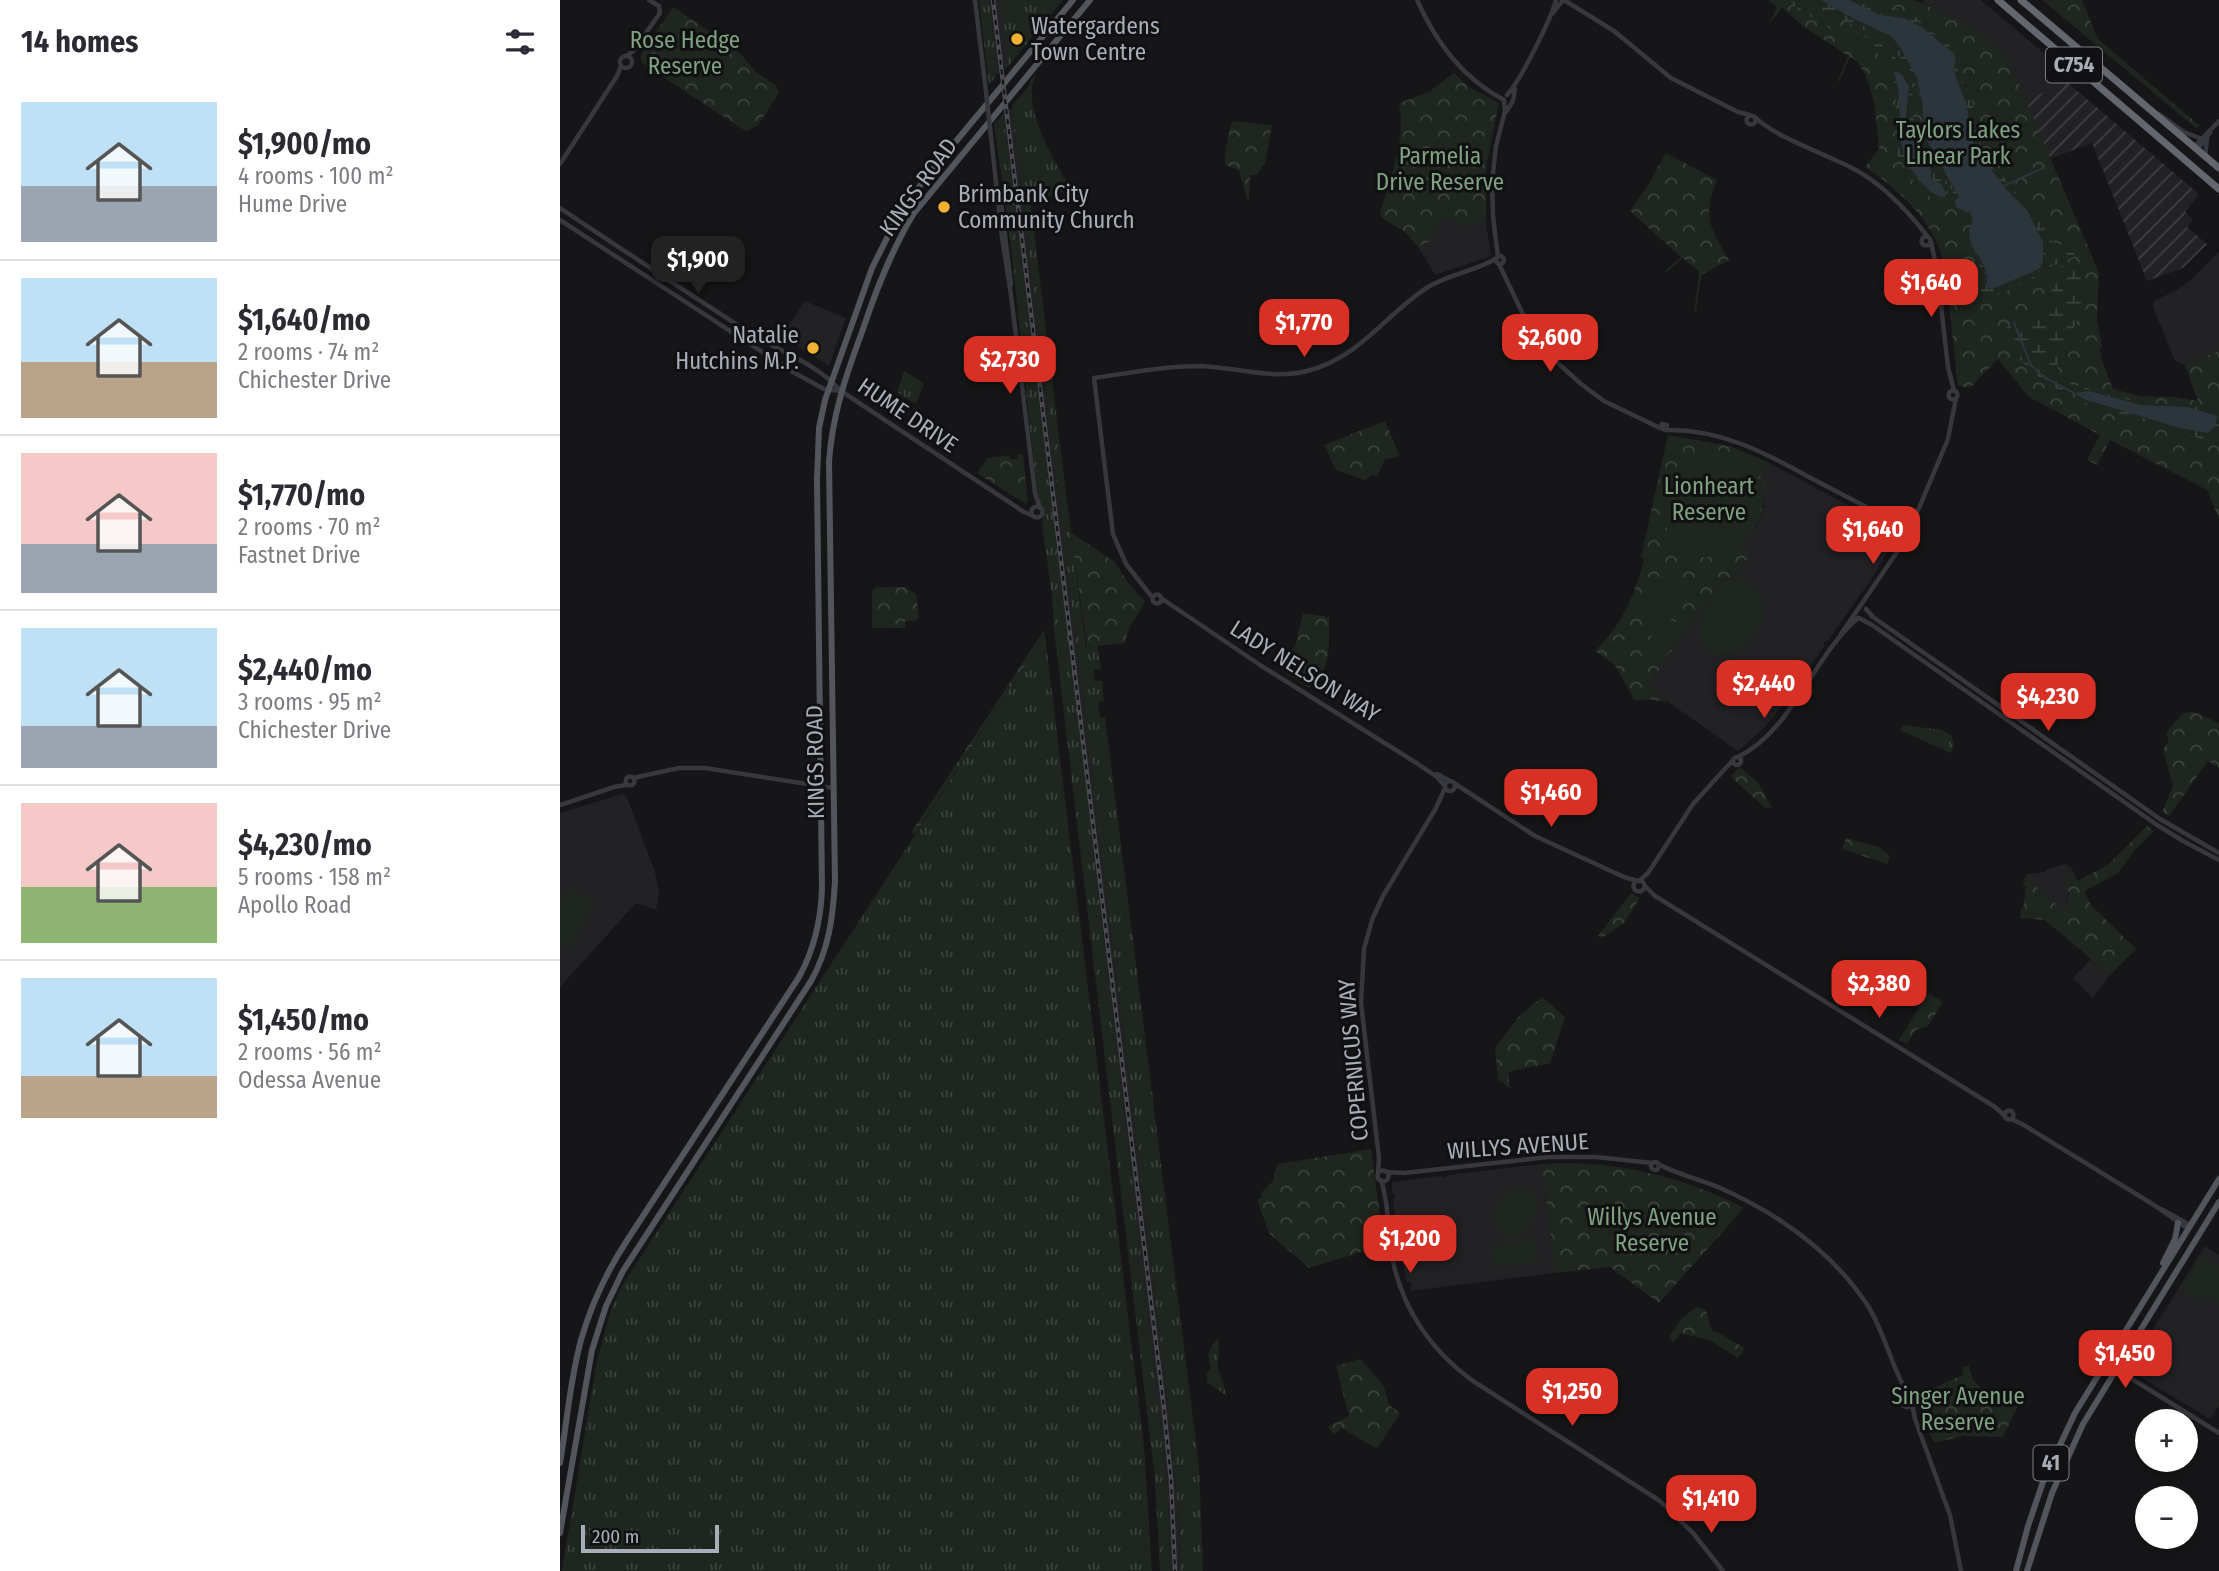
<!DOCTYPE html>
<meta charset="utf-8">
<style>
:root{--surface:#fff;--page:#f7f7f7;--text:#2b2b33;--muted:#7c7c81;--line:#e1e1e2;--accent:#d93025}
body{margin:0;font-family:"Fira Sans Condensed",sans-serif;background:var(--page);color:var(--text);height:100vh;display:flex;flex-direction:column;font-size:26px;white-space:nowrap}
*{box-sizing:border-box;margin:0}
p{font-size:23px;color:var(--muted)}
.icon{flex:none;width:38px;height:38px;fill:none;stroke:currentColor;stroke-width:2;stroke-linecap:round;stroke-linejoin:round}
.map{position:relative;flex:1;overflow:hidden}
.details{display:flex;flex-direction:column;background:var(--surface);width:560px}
.details>*{flex:none}
.fabs{position:absolute;left:1575px;top:1409px;display:grid;gap:14px}
.fabs a{display:grid;place-items:center;width:63px;height:63px;border-radius:50%;background:var(--surface);box-shadow:0 4px 10px #0003;font-size:35px}
.scale{position:absolute;left:21px;bottom:18px;width:138px;box-sizing:border-box;padding-left:7px;border:4px solid #a8adb8;border-top:0;font-size:19px;line-height:24px;white-space:nowrap;color:#a8adb8;-webkit-text-stroke:5px #111113;paint-order:stroke}
.price{position:absolute;translate:-50% -60px;padding:0 16px;border-radius:14px;background:var(--accent);color:#fff;font-size:23px;line-height:46px;filter:drop-shadow(0 2px 4px #0008)}
.price::after{content:'';position:absolute;left:50%;top:42px;width:21px;height:16px;margin-left:-10px;background:inherit;clip-path:polygon(0 0,100% 0,50% 100%)}
.price.current{background:#222;color:#fff}
ul{padding:0;list-style:none}
li{display:flex;align-items:center;gap:21px;height:175px;padding:0 21px}
li+li{border-top:2px solid var(--line)}
li span{display:grid;place-items:center;flex:none;width:196px;height:140px;border-radius:0px;color:#555}
li>.icon{margin-inline-start:auto}
span .icon{width:84px;height:84px;fill:#fffc;stroke-width:1}
li b{font-size:30px}
h2{display:flex;justify-content:space-between;align-items:center;height:84px;padding:0 21px;font-size:30px}
main{display:flex;flex:1;min-height:0}
.map>svg:first-child{display:block}
.built{fill:#222225}
.industrial{fill:url(#industrial-furrows)}
.grass{fill:url(#grass-tufts)}
.forest{fill:url(#forest-crowns)}
.wetland{fill:url(#wetland-marsh);fill-rule:evenodd}
.pitch{fill:#1e261f}
.water{fill:#2c353c}
.lines{fill:none;stroke-linecap:round;stroke-linejoin:round}
.stream{stroke:#2c353c;stroke-width:2}
.minor{stroke:#37383d;stroke-width:4.5}
.major{stroke:#53555c;stroke-width:6}
.highway{stroke:#63666e;stroke-width:7}
.rail-casing{stroke:#4a4c52;stroke-width:4.5}
.rail{stroke:#111113;stroke-width:2;stroke-dasharray:5;stroke-linecap:butt}
.minor-bridge{stroke:#37383d;stroke-width:4.5}
.poi-dot{fill:#f2b134;stroke:#111113;stroke-width:2.5}
.labels{text-anchor:middle;stroke-width:6;stroke-linejoin:round;paint-order:stroke}
.shield{fill:#111113;stroke:#7b7e86;stroke-width:2}
.shield-label{font-size:21px;font-weight:bold;fill:#a8adb8}
.poi-label{font-size:23px;fill:#a8adb8;stroke:#111113;text-anchor:start}
.park-label{font-size:23px;fill:#7fa381;stroke:#111113}
.street-label{font-size:23px;fill:#a8adb8;stroke:#111113}
</style>
<main>
<section class="details">
<h2>14 homes<svg class="icon" aria-label="filters" viewBox="0 0 24 24"><path d="M4 7h16M4 17h16"/><circle cx="9" cy="7" r="2"/><circle cx="15" cy="17" r="2"/></svg></h2>
<ul>
<li><span style="background:linear-gradient(#bfe0f5 60%,#9aa5b1 0)"><svg class="icon" aria-label="home" viewBox="0 0 24 24"><path d="M3 11l9-7 9 7M6 9v11h12V9"/></svg></span><div><b>$1,900/mo</b><p>4 rooms · 100 m²</p><p>Hume Drive</p></div></li>
<li><span style="background:linear-gradient(#bfe0f5 60%,#b9a48a 0)"><svg class="icon" aria-label="home" viewBox="0 0 24 24"><path d="M3 11l9-7 9 7M6 9v11h12V9"/></svg></span><div><b>$1,640/mo</b><p>2 rooms · 74 m²</p><p>Chichester Drive</p></div></li>
<li><span style="background:linear-gradient(#f6c9c9 65%,#9aa5b1 0)"><svg class="icon" aria-label="home" viewBox="0 0 24 24"><path d="M3 11l9-7 9 7M6 9v11h12V9"/></svg></span><div><b>$1,770/mo</b><p>2 rooms · 70 m²</p><p>Fastnet Drive</p></div></li>
<li><span style="background:linear-gradient(#bfe0f5 70%,#9aa5b1 0)"><svg class="icon" aria-label="home" viewBox="0 0 24 24"><path d="M3 11l9-7 9 7M6 9v11h12V9"/></svg></span><div><b>$2,440/mo</b><p>3 rooms · 95 m²</p><p>Chichester Drive</p></div></li>
<li><span style="background:linear-gradient(#f6c9c9 60%,#8fb573 0)"><svg class="icon" aria-label="home" viewBox="0 0 24 24"><path d="M3 11l9-7 9 7M6 9v11h12V9"/></svg></span><div><b>$4,230/mo</b><p>5 rooms · 158 m²</p><p>Apollo Road</p></div></li>
<li><span style="background:linear-gradient(#bfe0f5 70%,#b9a48a 0)"><svg class="icon" aria-label="home" viewBox="0 0 24 24"><path d="M3 11l9-7 9 7M6 9v11h12V9"/></svg></span><div><b>$1,450/mo</b><p>2 rooms · 56 m²</p><p>Odessa Avenue</p></div></li>
</ul>
</section>
<div class="map">
<svg width="1659" height="1571" viewBox="0 0 1659 1571">
<defs>
<pattern id="industrial-furrows" width="10" height="10" patternUnits="userSpaceOnUse" patternTransform="scale(1.75)"><rect width="10" height="10" fill="#222225"/><path d="M-1 1l2-2M0 10L10 0M9 11l2-2" fill="none" stroke="#3f3f43"/></pattern>
<pattern id="grass-tufts" width="24" height="20" patternUnits="userSpaceOnUse" patternTransform="scale(1.75)"><rect width="24" height="20" fill="#1e261f"/><path d="M3 7l-1-3M5 7V3M7 7l1-3M15 17l-1-3M17 17v-4M19 17l1-3" fill="none" stroke="#3c433d"/></pattern>
<pattern id="forest-crowns" width="20" height="18" patternUnits="userSpaceOnUse" patternTransform="scale(1.75)"><rect width="20" height="18" fill="#1e261f"/><path d="M2 6a3 3 0 1 1 6 0M12 15a3 3 0 1 1 6 0" fill="none" stroke="#3c433d"/></pattern>
<pattern id="wetland-marsh" width="20" height="14" patternUnits="userSpaceOnUse" patternTransform="scale(1.75)"><rect width="20" height="14" fill="#1e261f"/><path d="M1 5h8M5 5V1M11 12h8M15 12V8" fill="none" stroke="#3c433d"/></pattern>
</defs>
<rect width="100%" height="100%" fill="#161618"/>
<path class="built" d="M429,0H502L445,66H439L440,72L438,73Z
M1365,0H1421L1497,64L1499,75L1508,83L1464,100L1447,56L1388,15L1362,3Z
M450,109L452,110L611,1428L619,1523L620,1571H610L609,1519L601,1428L504,594L443,114Z
M884,218L905,226L926,222L931,256L875,275L858,247L870,241Z
M1659,252V351L1625,365L1615,361L1593,307L1594,301L1615,291L1632,279Z
M245,301L286,318L269,366L222,336Z
M1209,463L1337,531L1338,535L1310,581L1267,642H1263L1265,645L1223,705L1204,728L1178,751L1087,687L1161,582L1171,576L1180,546L1197,526L1203,511L1204,501L1200,480Z
M62,794L66,795L95,872L99,893L96,910L76,903L0,987V813Z
M1506,864L1512,874L1504,912L1465,877L1467,874L1485,872V870Z
M1531,959L1550,975L1533,998L1513,978Z
M982,1164L995,1273L850,1291L852,1284L847,1282L840,1254L833,1201L835,1195L832,1193V1182L880,1176L886,1178L888,1175Z
M1645,1246L1659,1255V1405L1650,1419L1574,1373L1572,1363Z"/>
<path class="industrial" d="M1508,83L1639,194L1625,212L1633,220L1627,227L1647,244L1623,268L1587,281L1532,143L1489,159L1464,100Z"/>
<path class="grass" d="M419,0H429L438,73L429,85Z
M441,0H503L445,70V66L448,62Z
M476,73C460,108 494,158 510,188L493,196L470,199L511,533L526,647L537,646L541,669L534,670L535,681H542L544,701L538,702L540,717H545L639,1466L643,1571H620L619,1523L611,1428L452,111V105L465,91Z
M443,114L504,594L601,1428L609,1519L610,1571H600L595,1480L494,630L492,596L482,524L484,513L478,503L450,237L434,124Z
M344,371L364,383L356,404L337,392Z
M485,635L584,1446L592,1571H2L36,1365L51,1309L61,1287Z
M1343,725L1382,730L1392,736L1394,747L1390,753L1340,730Z
M659,1338L658,1368L667,1396L647,1382V1373L651,1368L648,1354L655,1341Z"/>
<path class="forest" d="M1208,0H1354L1388,15L1423,35L1447,56L1539,273L1537,320L1542,347L1540,348L1541,358L1553,389L1580,396L1615,397L1638,401L1625,365L1659,351V519L1647,490L1550,440L1537,465L1527,460L1540,435L1469,397L1438,359L1410,388L1398,386C1395,359 1392,332 1389,305C1387,283 1386,260 1376,241C1362,210 1332,185 1305,167L1319,149C1317,124 1314,70 1290,57L1279,82L1278,81L1288,56L1243,26L1222,8L1209,24L1217,7Z
M1482,0H1522L1538,39L1640,126L1636,128Z
M113,7L177,50L197,73L216,85L219,93L198,125L188,131L184,130L82,63L80,56Z
M894,73L909,87L939,103L926,167V222L905,226L884,218L870,241L858,247L845,232L822,218L820,213C831,177 846,141 839,103L869,92Z
M672,121L712,125L705,163L697,175H690L689,200H687L679,170L665,165C663,158 670,130 672,121Z
M1106,153L1157,180C1142,218 1150,227 1169,260L1141,275L1136,312L1134,313L1139,272L1123,258L1106,273L1105,271L1121,257L1070,211L1088,185Z
M825,421L839,454L838,457L825,459L817,476L812,475L805,480L776,470L764,445Z
M1108,435L1170,446L1209,463L1200,480L1211,487L1203,492C1206,514 1195,530 1180,546L1190,554L1176,576L1166,578L1161,582L1087,687L1106,701L1105,702L1089,699L1075,701L1055,665L1035,651C1062,625 1075,595 1084,559L1081,557Z
M458,454H463L468,501L466,504L417,473L428,458L450,455L451,459H457Z
M511,533L555,562L569,584L585,601C579,617 568,623 565,643L527,647Z
M317,587H344L356,594L359,618L355,621H345V628H312V591Z
M743,613L769,617C769,642 772,672 749,688L720,669L735,646Z
M484,630L485,635L355,834L351,833Z
M1634,712L1659,723V768L1648,761L1609,816L1602,812L1613,787L1603,749L1609,741L1606,733L1623,713Z
M1180,767L1199,784L1212,808H1205L1170,776Z
M1587,826L1594,831L1575,850L1558,873L1524,891L1531,905L1576,949L1550,975L1485,920L1460,918L1461,909L1463,908L1466,887L1463,885L1465,877L1504,911L1509,893L1504,877L1512,874L1508,867L1510,866L1518,881L1549,864Z
M1286,838L1319,847L1330,856L1327,864L1282,849Z
M1071,893L1080,898L1064,923L1042,938L1038,936Z
M1368,993L1383,1002L1368,1026L1356,1030L1347,1044L1339,1040Z
M982,997L1005,1017L990,1063L948,1072L950,1088C945,1086 943,1081 938,1080L935,1048L961,1014Z
M811,1149L824,1245L749,1268L709,1233L697,1200L703,1197L700,1194L713,1181L717,1164Z
M1003,1163C1066,1163 1128,1179 1184,1208L1099,1303L1050,1267L995,1273L982,1164Z
M1136,1307L1146,1310L1151,1329L1185,1348L1178,1358L1151,1341L1121,1333L1113,1342L1109,1337L1121,1319Z
M800,1359L823,1384L829,1405L840,1413L817,1449L782,1428L774,1434L768,1427L789,1416L776,1366Z
M1409,1366L1413,1380L1424,1391L1460,1401L1443,1437L1403,1436L1374,1443L1355,1396L1403,1375L1402,1367Z"/>
<path class="wetland" d="M1225,0H1236L1279,25L1319,43L1331,52L1343,68L1352,85L1353,115L1362,149L1388,189V196L1391,199L1393,192L1374,159L1369,146L1393,184L1399,198L1396,201V204C1388,200 1375,198 1373,198C1358,193 1341,163 1335,149L1336,86L1330,71L1321,57L1308,45L1278,34ZM1334,73L1349,91L1346,116L1360,158L1370,167L1373,181L1382,185L1386,193L1385,197C1378,193 1371,190 1366,186C1330,159 1346,110 1334,73Z
M1246,0C1267,0 1273,8 1291,18C1303,24 1319,28 1331,36C1348,49 1367,95 1361,115L1360,97L1352,73L1327,40L1288,23Z
M1289,0H1296L1319,12L1328,7L1348,12L1356,17L1365,28L1379,36L1400,55V76L1413,104L1421,147L1453,190L1474,210L1490,241L1508,247L1516,256L1476,273L1477,277C1461,283 1436,301 1421,291L1419,264L1411,242C1422,261 1425,268 1427,289H1432L1484,256L1483,241L1467,210L1444,187L1425,161L1423,154C1405,142 1412,119 1405,99C1403,90 1397,84 1395,74C1394,66 1397,60 1393,53L1351,21L1337,16L1320,15Z
M1516,260C1529,288 1521,316 1508,341C1504,347 1499,354 1498,361C1496,371 1502,380 1511,384C1533,389 1556,398 1579,402C1606,406 1633,402 1659,413V435L1653,441C1639,440 1625,432 1612,429C1554,413 1467,395 1443,331C1450,322 1461,322 1470,317C1480,313 1488,306 1494,298L1485,273ZM1529,391L1580,405L1627,407L1620,428L1524,399Z"/>
<path class="pitch" d="M114,22L165,53L145,84L95,53Z
M1151,450C1224,447 1214,553 1150,557C1137,558 1124,554 1116,544C1087,511 1114,461 1151,450Z
M1101,574L1128,594L1115,613L1087,593Z
M1171,578C1182,577 1188,581 1195,588C1198,592 1202,596 1204,601C1210,625 1181,660 1156,654C1119,646 1150,586 1171,578Z
M1086,595L1114,615L1101,634L1073,614Z
M1116,621L1126,628L1099,666L1080,652L1094,633L1103,639Z
M8,888L35,901L11,949L0,943V904Z
M962,1187C998,1197 961,1256 940,1233C925,1216 943,1189 962,1187Z
M975,1239L977,1262L933,1267L930,1245Z
M1640,1257H1644L1659,1266V1304L1645,1296L1642,1302L1621,1289Z"/>
<path class="water" d="M1261,0H1289L1320,15L1344,18L1362,27L1393,53L1396,59C1390,78 1406,93 1408,112C1409,115 1407,119 1408,123C1410,132 1412,140 1416,149L1422,151L1425,161L1444,187L1467,210L1483,242V261L1479,269L1432,289L1426,288C1432,263 1408,251 1409,233C1409,227 1413,223 1412,216L1409,211L1407,213L1396,207L1395,201L1399,197L1365,137L1362,100L1357,78L1340,47L1331,36L1294,19Z
M1336,71L1341,74L1349,86L1346,116L1360,158L1371,170C1370,184 1373,178 1382,185L1386,194L1385,197C1375,197 1369,190 1362,183C1356,175 1347,165 1344,155C1336,128 1344,100 1334,73Z
M1529,391L1580,405L1627,407L1657,416L1655,426L1648,433L1620,428L1524,399L1514,393Z"/>
<g class="lines">
<path class="stream" d="M1461,178L1483,168
M1443,186L1458,180
M1454,323L1471,365L1485,378L1514,393"/>
<path class="minor" d="M415,0L426,92
M857,0C876,42 902,78 944,100
M1004,0L1054,31L1111,78L1178,112L1190,115
M993,13L1003,0
M60 62a6 6 0 1 1 12 0a6 6 0 1 1-12 0Z
M67,56L74,50L100,13L99,6L89,0
M947,95C961,80 991,19 996,0
M946,112L953,101L955,89
M1599,114L1624,132L1642,139
M1186.5 120a4.5 4.5 0 1 1 9 0a4.5 4.5 0 1 1-9 0Z
M1195,117C1214,137 1266,154 1292,168C1322,183 1347,210 1368,237
M430,128L442,237L451,295L475,493L480,508
M1634,147L1659,121
M1637,150L1650,133
M1645,157L1647,139
M0,164L57,76L61,66
M441,203L451,284
M0,208C63,250 126,292 190,333C220,352 256,363 281,391
M0,220L233,372L264,389L281,391L464,512L473,516
M1361.5 241a4.5 4.5 0 1 1 9 0a4.5 4.5 0 1 1-9 0Z
M1371,242L1377,270L1388,367L1394,391
M936 260a4 4 0 1 1 8 0a4 4 0 1 1-8 0Z
M938,257L933,216L932,182L936,146L945,111L944,100
M939,264L968,325L999,364L1021,384L1044,401L1100,428
M1388.5 395a4.5 4.5 0 1 1 9 0a4.5 4.5 0 1 1-9 0Z
M1102,424L1107,425L1105,430L1101,428Z
M1106,430C1159,429 1202,451 1247,476C1276,491 1304,506 1333,521L1343,531L1337,551
M471.5 512a5.5 5.5 0 1 1 11 0a5.5 5.5 0 1 1-11 0Z
M1346,525L1356,512
M1351,527L1388,439L1396,398
M592.5 599a4.5 4.5 0 1 1 9 0a4.5 4.5 0 1 1-9 0Z
M592,597L566,564L553,534L534,378C569,373 605,366 640,366C676,367 711,380 747,371C798,359 826,314 868,287C890,274 916,271 937,258
M601,598L700,665L858,764L877,777L885,786
M1306,609L1313,617L1600,819L1659,853
M1299,618L1312,625L1597,825L1623,841L1659,860
M1281,634L1350,533
M1178,757C1233,730 1253,656 1298,618
M1173 761a4 4 0 1 1 8 0a4 4 0 1 1-8 0Z
M877,774L890,781
M65.5 781a4.5 4.5 0 1 1 9 0a4.5 4.5 0 1 1-9 0Z
M73,778L119,768H145L273,788
M885 786a5 5 0 1 1 10 0a5 5 0 1 1-10 0Z
M894,783L975,836L1064,877L1078,881
M0,805L54,787L66,785
M1073.5 886a5.5 5.5 0 1 1 11 0a5.5 5.5 0 1 1-11 0Z
M1079,881L1088,873L1133,804L1173,760
M1085,886L1095,896L1435,1107L1445,1116
M1444.5 1115a4.5 4.5 0 1 1 9 0a4.5 4.5 0 1 1-9 0Z
M1451,1119L1462,1124L1594,1205L1628,1229
M1091 1166a4 4 0 1 1 8 0a4 4 0 1 1-8 0Z
M1098,1164C1117,1174 1138,1179 1158,1187C1217,1213 1272,1251 1308,1306C1326,1335 1332,1370 1350,1398
M817.5 1176a5.5 5.5 0 1 1 11 0a5.5 5.5 0 1 1-11 0Z
M826,1172L844,1173L988,1157H1036L1092,1163
M818,1173L819,1158L801,1003L804,949L812,920L823,896L876,808L885,788
M821,1180C829,1204 828,1231 832,1256C841,1307 871,1351 913,1381L1100,1501L1133,1533L1163,1571
M1601,1209L1630,1225
M1556,1369L1659,1433
M1342 1402a5 5 0 1 1 10 0a5 5 0 1 1-10 0Z
M1352,1403L1355,1419L1390,1515L1401,1571"/>
<path class="major" d="M1603,1263L1615,1239L1618,1223
M0,1463C7,1422 10,1380 21,1340C31,1305 46,1273 66,1242L239,977C255,948 261,920 262,888L257,480L259,428L265,400L312,268L336,220L364,180L513,0
M0,1533L32,1350L46,1306L63,1271L251,981C269,949 273,917 275,881L269,462C272,416 286,375 302,332C316,290 331,251 354,213L530,0
M1456,1571L1468,1526L1484,1479L1515,1413L1659,1179
M1467,1571L1492,1493L1523,1424L1659,1202"/>
<path class="highway" d="M1438,0L1659,189
M1461,0L1659,168"/>
<defs>
<path id="rail" d="M433,0L604,1409L611,1480L615,1571"/>
</defs>
<use href="#rail" class="rail-casing"/>
<use href="#rail" class="rail"/>
<path class="minor-bridge" d="M426,92L430,128"/>
</g>
<g class="poi-dot">
<circle cx="457" cy="39" r="7"/>
<circle cx="384" cy="207" r="7"/>
<circle cx="253" cy="348" r="7"/>
</g>
<g class="labels">
<g class="shield">
<rect x="1486" y="47.5" width="56" height="35" rx="5"/>
<rect x="1473.5" y="1445.5" width="35" height="35" rx="5"/>
</g>
<g class="shield-label">
<text x="1514" y="72">C754</text>
<text x="1491" y="1470">41</text>
</g>
<g class="poi-label">
<text x="471" y="34">Watergardens<tspan x="471" dy="26">Town Centre</tspan></text>
<text x="398" y="202">Brimbank City<tspan x="398" dy="26">Community Church</tspan></text>
<text x="239" y="343" text-anchor="end">Natalie<tspan x="239" dy="26">Hutchins M.P.</tspan></text>
</g>
<g class="park-label">
<text x="125" y="48">Rose Hedge<tspan x="125" dy="26">Reserve</tspan></text>
<text x="1398" y="138">Taylors Lakes<tspan x="1398" dy="26">Linear Park</tspan></text>
<text x="880" y="164">Parmelia<tspan x="880" dy="26">Drive Reserve</tspan></text>
<text x="1149" y="494">Lionheart<tspan x="1149" dy="26">Reserve</tspan></text>
<text x="1092" y="1225">Willys Avenue<tspan x="1092" dy="26">Reserve</tspan></text>
<text x="1398" y="1404">Singer Avenue<tspan x="1398" dy="26">Reserve</tspan></text>
</g>
<g class="street-label">
<text transform="translate(358 187) rotate(-54)" y="8">KINGS ROAD</text>
<text transform="translate(348 415) rotate(34)" y="8">HUME DRIVE</text>
<text transform="translate(745 671) rotate(32)" y="8">LADY NELSON WAY</text>
<text transform="translate(255 762) rotate(-91)" y="8">KINGS ROAD</text>
<text transform="translate(793 1060) rotate(-95)" y="8">COPERNICUS WAY</text>
<text transform="translate(958 1146) rotate(-4)" y="8">WILLYS AVENUE</text>
</g>
</g>
</svg>
<div class="fabs">
<a>+</a>
<a>−</a>
</div>
<div class="scale">200 m</div>
<b class="price current" style="left:138px;top:296px">$1,900</b>
<b class="price" style="left:1371px;top:319px">$1,640</b>
<b class="price" style="left:744px;top:359px">$1,770</b>
<b class="price" style="left:990px;top:374px">$2,600</b>
<b class="price" style="left:450px;top:396px">$2,730</b>
<b class="price" style="left:1313px;top:566px">$1,640</b>
<b class="price" style="left:1204px;top:720px">$2,440</b>
<b class="price" style="left:1488px;top:733px">$4,230</b>
<b class="price" style="left:991px;top:829px">$1,460</b>
<b class="price" style="left:1319px;top:1020px">$2,380</b>
<b class="price" style="left:850px;top:1275px">$1,200</b>
<b class="price" style="left:1565px;top:1390px">$1,450</b>
<b class="price" style="left:1012px;top:1428px">$1,250</b>
<b class="price" style="left:1151px;top:1535px">$1,410</b>
</div>
</main>
